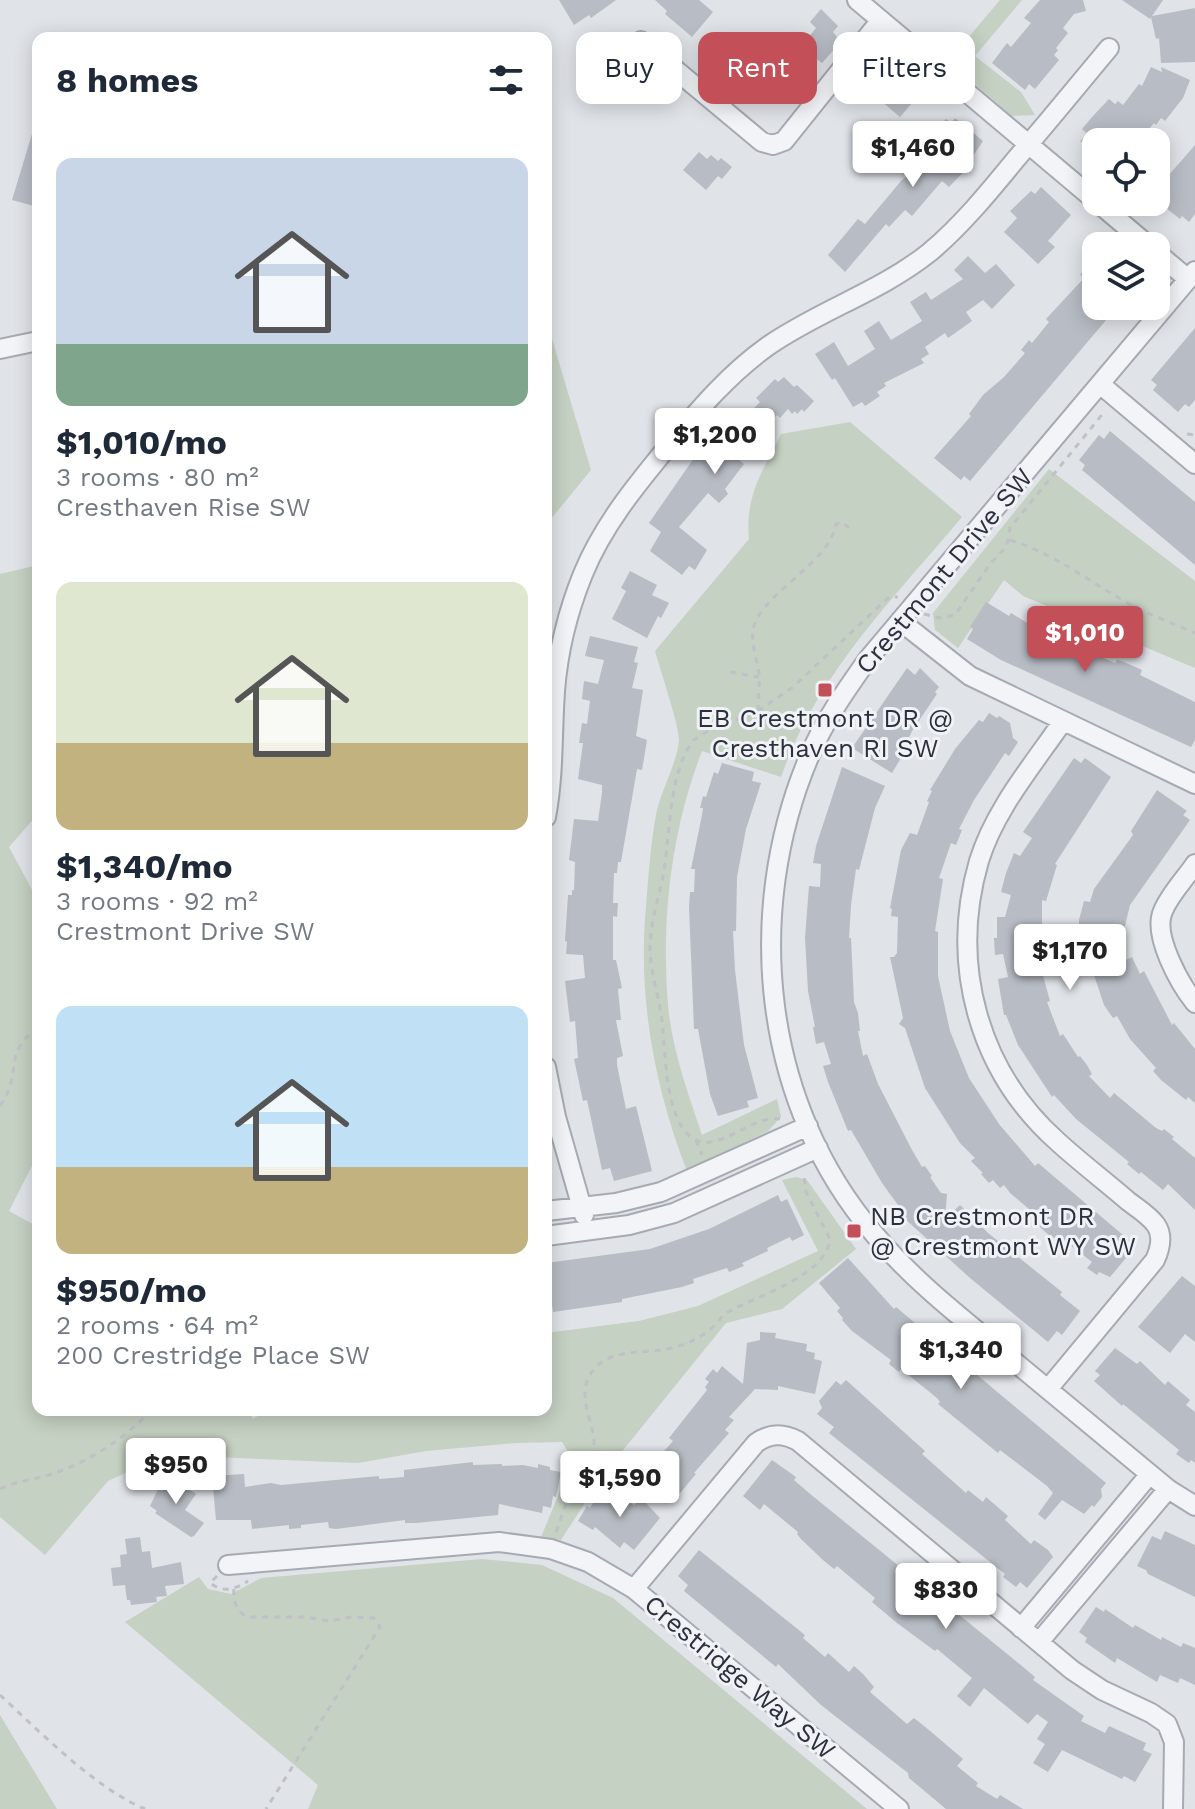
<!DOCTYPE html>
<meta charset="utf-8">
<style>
:root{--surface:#fff;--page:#f2f2f3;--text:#1f2937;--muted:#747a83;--accent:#c35058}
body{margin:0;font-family:"Work Sans",sans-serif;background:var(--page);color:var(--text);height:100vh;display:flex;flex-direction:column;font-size:30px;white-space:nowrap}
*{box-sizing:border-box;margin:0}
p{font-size:26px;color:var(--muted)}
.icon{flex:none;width:44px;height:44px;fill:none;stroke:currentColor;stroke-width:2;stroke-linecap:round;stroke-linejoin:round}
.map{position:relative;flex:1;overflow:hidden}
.side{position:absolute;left:32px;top:32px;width:520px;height:1384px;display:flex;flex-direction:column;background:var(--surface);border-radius:16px;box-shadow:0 4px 20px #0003}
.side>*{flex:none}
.hud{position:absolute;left:576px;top:32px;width:498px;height:72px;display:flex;gap:16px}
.buttons{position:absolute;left:1082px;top:128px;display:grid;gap:16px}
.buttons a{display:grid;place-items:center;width:88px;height:88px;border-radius:16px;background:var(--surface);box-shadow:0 4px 20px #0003;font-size:40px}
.price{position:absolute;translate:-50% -68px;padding:0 18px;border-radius:8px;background:#fff;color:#222;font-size:26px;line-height:52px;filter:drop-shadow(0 2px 4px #0008)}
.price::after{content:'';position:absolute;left:50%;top:48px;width:24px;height:18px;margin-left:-12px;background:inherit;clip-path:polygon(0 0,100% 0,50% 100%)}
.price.on{background:var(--accent);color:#fff}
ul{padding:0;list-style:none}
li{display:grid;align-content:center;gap:16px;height:424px;padding:0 24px}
li span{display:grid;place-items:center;height:248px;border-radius:16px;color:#555}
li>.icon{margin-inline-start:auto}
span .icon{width:144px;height:144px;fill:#fffc;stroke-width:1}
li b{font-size:34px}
h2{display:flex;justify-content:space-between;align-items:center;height:96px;padding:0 24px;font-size:34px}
.pill{padding:0 28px;border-radius:16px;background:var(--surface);box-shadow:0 4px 20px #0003;font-size:28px;line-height:72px}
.pill.on{background:var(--accent);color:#fff}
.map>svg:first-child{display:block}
.green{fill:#c5d1c2}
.building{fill:#b8bcc4}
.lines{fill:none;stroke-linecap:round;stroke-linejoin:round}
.minor-casing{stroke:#a6aab2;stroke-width:22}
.path{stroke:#bfc1c7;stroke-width:3;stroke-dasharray:6 6;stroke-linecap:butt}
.minor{stroke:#f3f4f7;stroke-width:18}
.poi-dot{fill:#c35058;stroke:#f0f2f6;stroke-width:3}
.labels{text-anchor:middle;stroke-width:6;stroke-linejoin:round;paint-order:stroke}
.street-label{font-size:26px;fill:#2a303e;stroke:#f0f2f6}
.poi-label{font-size:26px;fill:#2a303e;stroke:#f0f2f6}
</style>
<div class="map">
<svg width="1195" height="1809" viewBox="0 0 1195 1809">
<rect width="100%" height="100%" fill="#e0e3e8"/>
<path class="green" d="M1000,0H1022L975,56L1021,92L1035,115L1012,116L941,55L947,47L955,53Z
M547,322L591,470L546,525V323Z
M850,422L962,517C894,598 816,675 781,777L702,751C671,831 661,920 668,1005C672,1050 688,1093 702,1135L777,1099L781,1117L768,1131L687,1171C656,1092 639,1004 645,919C648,885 650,843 657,810C662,790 678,759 679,740C679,725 660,669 655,651L749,539C745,496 762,472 781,434Z
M1049,469L1195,581V668L1023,596L1004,580L958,648L935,630L933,613Z
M38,565V814L9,847L38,901V1154L9,1211L38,1227V1410H248L253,1419L267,1410H546V1333L639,1321L698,1306L818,1251L782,1180L796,1177L807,1180L856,1249L782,1309L726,1323L603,1475L561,1540L541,1537L573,1460L562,1442L516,1443L426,1451L358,1463L165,1455L108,1481L45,1555L0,1517V574Z
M482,1559L542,1565L613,1598L867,1809H308L318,1785L125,1622L199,1577L208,1589L231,1594L261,1578Z
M0,1715L57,1809H0Z"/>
<path class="building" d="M559,0H616L591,18L589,15L574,25Z
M655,0H699L713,12L692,37L665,14L667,11Z
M1040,0H1083L1086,11L1074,14L1063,28L1068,33L1056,48L1058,50L1054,55L1059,60L1035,89L1029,84L1025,90L992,63L1007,43L1011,47L1031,23L1024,18Z
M1122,0H1163L1152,16L1195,8V62L1161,63L1159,38L1156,39L1151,17L1150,19Z
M821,9L838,26L833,32L841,42L822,63L801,47L816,28L810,22Z
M745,38L768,57L752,75L759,81L747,95L729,77L734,71L727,60Z
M892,60L925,88L900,117L868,90Z
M1151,67L1162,72L1161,67L1190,80L1183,98L1165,121L1161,118L1156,125L1154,123L1138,142H1080L1086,133L1082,129L1093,116L1109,99L1115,104L1118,101L1123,105L1139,84L1142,86Z
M955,118L983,141L971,159L974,161L949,187L942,181L912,216L905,210L889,227L886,224L845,272L828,255L858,219L865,224L901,181L908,175L913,179L936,151L931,147L941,135L935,131L946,119L951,123Z
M35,124H38V207L12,200Z
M1195,145V214L1189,222L1182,216L1180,219L1156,200V190Z
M699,152L707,159L711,155L718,161L721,158L732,167L722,179L718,176L706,190L683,170Z
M1041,187L1071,215L1048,241L1055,247L1038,264L1004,232L1017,218L1010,211L1031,191L1035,194Z
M968,256L985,273L996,264L1015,285L992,309L983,300L966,312L972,321L948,338L945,333L925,347L929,354L921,359L924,363L884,383L886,386L877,392L880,396L865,406L862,402L853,407L835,378L832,380L815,354L834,342L848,366L875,349L864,331L879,321L891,340L922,321L910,302L926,292L931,300L963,279L954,270Z
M1096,256V306H1118L970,481L964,476L961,480L934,458L971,416L969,414L983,395L1004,377L1025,353L1021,350L1029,340L1032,343L1049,322L1046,319L1084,278L1080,275Z
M1195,328V400L1189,407L1185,404L1178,412L1153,390L1157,385L1151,380Z
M784,377L794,387L797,385L814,401L804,412L802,409L797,414L795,411L792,414L788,409L780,418L777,415L758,433L752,427L731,453L744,464L725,489L728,494L719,503L708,493L679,527L707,550L695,570L689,566L682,575L650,551L661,532L649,523L703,445L707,448L712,442L717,446L760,402L756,398L775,379L778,382Z
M1110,431L1195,502V565L1082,470L1085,465L1079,460L1099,435L1104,439Z
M630,571L657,585L652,595L669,603L661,618L658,616L647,638L612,619L626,591L621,588Z
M986,602L1009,616L1011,613L1037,629L1115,663L1117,660L1124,662L1142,670L1140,675L1195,702V740L1191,747L1001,660L967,639L973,629L970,627Z
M590,636L638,647L634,662L638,663L632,688L643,690L636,736L647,740L642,770L637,769L621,862H618L617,873H614L613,903H618L617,917L613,916V960H616L622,988L618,989L621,1020H616L623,1056L617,1058V1065L626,1109L636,1106L652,1171L614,1181L610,1168L602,1170L587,1100L583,1101L574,1059L578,1058L575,1021L570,1022L565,981L585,978L583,955L566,954L567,942L565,941L568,895H572V890H574L575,862L569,860L574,819L598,821L602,793V785L578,779L583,743H579L582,723L587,724L590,701L582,699L584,681L598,684L604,660L585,656Z
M907,668L915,675L920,668L939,687L935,692L937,694L912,731L907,741L910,743L892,773L852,748Z
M989,713L997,718L999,716L1010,723L1013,738L1018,742L1009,756L1005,753L974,800L959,829L962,830L956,845L951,843L939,878L943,879L935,931L938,932V976L943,999L950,1031L969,1078L999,1124L1035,1166L1038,1163L1130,1241L1125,1247L1131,1252L1110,1277L1099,1272L1097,1275L1087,1268L1092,1262L1060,1237L1052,1238L1032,1220L1036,1215L1010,1193L1004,1185L1000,1188L993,1180L989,1183L981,1174L983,1173L971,1161L975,1158L960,1143L925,1088L905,1028L899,1024L903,1018L890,957H894L897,953L898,917L891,916L892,909L890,908L901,850L910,833L917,835L929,802L927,801L932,791L930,790L955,749L979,720L983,722Z
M1074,758L1081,763L1085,758L1111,777L1055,864L1057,865L1046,901L1042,900V935H1037L1040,973L1042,972L1050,1001L1047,1002L1060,1036L1063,1034L1078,1057L1080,1056L1087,1065L1092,1074L1089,1076L1110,1098L1114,1093L1156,1128L1162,1131L1164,1129L1174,1137L1172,1139L1195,1158V1210L1168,1184L1163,1190L1141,1172L1139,1174L1127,1164L1129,1162L1076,1119L1054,1095L1052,1097L1018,1045L1006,1015H1004L998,979L1008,977L1003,954L995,955L994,938H997V917H1005L1011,895L1001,892L1006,873L1014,853L1020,856L1032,838L1023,832Z
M722,763L754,772L752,781L761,783L746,829L737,877L736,931H733L735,970L744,1045L758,1098L747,1101L749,1107L718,1116L710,1094L698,1029H694L689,907L690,892H694L695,869H691L702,815L703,808H700L703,796L706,797L714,772L718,774Z
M842,767L885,786L875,808L859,870L856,869L851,905L849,938H851L854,1002L858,1013L860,1031H858L863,1056L867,1054L878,1084L912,1150L922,1167L925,1166L932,1176L930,1177L941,1193L947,1194L945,1219L960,1205L988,1233L1062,1292L1060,1295L1080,1311L1062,1335L1057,1331L1048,1342L970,1278L904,1218L906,1216L882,1183L851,1130L848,1131L828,1082L823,1066L831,1064L824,1042L816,1044L813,1027H815L808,991L805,938L809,886L820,887L821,864L813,863L816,846Z
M1157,790L1187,811L1183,815L1190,820L1130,905L1125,926L1124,953L1084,951V941H1079V920L1084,901L1090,902L1094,889L1133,835L1131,831Z
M1124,953V961L1132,957L1140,974L1144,971L1172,1025L1174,1023L1195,1049V1103L1188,1097L1186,1100L1161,1080L1153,1071L1156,1068L1130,1039L1117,1016L1113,1018L1104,1005L1092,969Z
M778,1195L781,1202L787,1199L804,1235L792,1241L790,1237L767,1248L768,1251L742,1263L744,1266L729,1272L727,1268L693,1279L694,1283L682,1287L622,1299V1302L553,1312L552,1305H549L546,1263L650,1249L709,1229Z
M848,1258L894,1309L896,1307L1106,1483L1101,1489L1102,1497L1094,1507L1092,1505L1084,1514L1062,1500L1045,1520L1038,1514L1053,1493L1047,1486L1000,1450L998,1453L938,1404L940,1402L937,1398L901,1369L899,1372L889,1364L891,1360L852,1331L842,1320L843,1318L837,1311L840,1308L819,1283Z
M1182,1276L1195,1286V1342L1185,1334L1170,1353L1138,1327Z
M760,1332L776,1333L775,1338L807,1344L806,1351L815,1353L814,1359L822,1361L815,1394L778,1386V1390L755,1389L729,1417L734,1420L725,1430L729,1433L694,1473L696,1474L676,1498L662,1487L664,1479L650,1467L673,1441L669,1438L707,1390L705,1387L709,1382L705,1379L713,1369L717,1373L722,1366L743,1384L747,1343L760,1340Z
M1115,1348L1137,1364L1140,1361L1165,1385L1168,1381L1190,1400L1186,1405L1195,1412V1463L1191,1460L1189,1463L1176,1454L1179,1450L1123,1404L1122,1406L1094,1381L1100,1375L1095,1371Z
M846,1380L925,1451L922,1454L966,1493L968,1490L983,1502L986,1497L1008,1516L1005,1520L1031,1544L1034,1540L1048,1550L1053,1557L1027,1588L1020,1582L1016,1587L1003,1577L1005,1574L829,1433L834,1427L817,1414L822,1408L819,1401L836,1381L841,1385Z
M772,1460L796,1477L794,1480L809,1493L1022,1666L1035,1677L1033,1680L1084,1716L1081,1721L1105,1733L1109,1726L1146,1743L1143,1750L1152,1754L1135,1782L1124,1776L1122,1779L1062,1750L1048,1772L1033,1763L1045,1744L1037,1739L1048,1722L1037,1714L1028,1724L984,1688L970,1707L957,1696L972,1678L937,1649L935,1651L897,1623L872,1602L875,1598L837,1566L834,1569L823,1560L801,1539L797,1534L798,1532L764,1504L760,1510L743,1496Z
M473,1462V1465L502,1464V1466L523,1465L538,1468V1464L550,1467V1470L561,1472L556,1497L553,1496L551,1508L543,1506L542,1513L499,1504L498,1515L416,1523H405V1520L336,1529L329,1528L328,1522L301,1525V1528L289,1529V1525L252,1529L251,1520H216L212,1476L244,1474L245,1487L271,1483L281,1485L379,1476V1479L404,1477V1470Z
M166,1473L196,1494L185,1510L204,1523L194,1536L191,1537L155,1513L157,1511L150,1506Z
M602,1488L612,1493L613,1491L634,1505L639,1500L643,1503L644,1501L660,1518L634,1550L624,1542L620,1548L595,1527L593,1530L578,1521L587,1506L590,1508Z
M1165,1531L1195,1545V1597L1148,1574L1146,1570L1137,1566L1152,1536L1161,1540Z
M140,1537L142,1552L150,1551L152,1568L181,1562L184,1584L165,1586L167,1596L156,1597L157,1602L131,1605L130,1600H127L125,1585L113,1586L111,1568L121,1567L120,1555L127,1554L125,1539Z
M699,1550L805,1635L803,1638L825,1657L828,1653L849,1672L854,1666L863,1674L874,1687L870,1692L907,1724L914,1718L929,1730L963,1759L957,1766L978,1783L976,1786L997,1799L1000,1795L1023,1809H946L909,1778L908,1773L821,1705L778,1664L776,1667L684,1591L688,1585L678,1576Z
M1096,1607L1104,1612L1105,1609L1133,1628L1135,1625L1161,1640L1162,1637L1181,1647L1183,1643L1195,1648V1685L1180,1678L1178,1683L1160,1675L1157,1682L1117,1658L1115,1663L1085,1642L1087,1638L1079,1632Z"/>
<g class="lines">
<defs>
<path id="minor" d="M857,0L1096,201
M641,41L762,142L773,145L784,141L881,20
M1097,202L1149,246
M1156,252L1188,279
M1195,271L868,659C846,690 824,721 809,757C743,913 762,1104 875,1235C913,1280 959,1316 1004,1353C1059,1398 1113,1444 1168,1489L1195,1506
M0,349L38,341
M1100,384L1195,464
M900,621L970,676L1195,784
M546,817C554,774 552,734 555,691C558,651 568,611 583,574C603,525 637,484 670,444C700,408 730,373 768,346C820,310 880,292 930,252C962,225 989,192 1016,159C1048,122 1078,85 1109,48
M1195,864C1185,879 1170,894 1163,911C1152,935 1180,984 1195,1003
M546,1067L556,1117L584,1215
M546,1211L616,1203L661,1192L808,1126
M546,1236L629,1225L674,1213L818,1148
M1048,1389L1155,1260C1160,1249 1163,1235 1156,1225C1149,1215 1137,1208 1128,1201C1105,1181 1081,1163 1058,1142C978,1071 949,964 979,861C995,809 1033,765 1063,721
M228,1565L499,1542L551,1549L588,1562L634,1589
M1021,1628L1150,1474
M1039,1642L1168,1489
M899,1809L634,1589L756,1443C770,1433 783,1433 798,1441L1072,1670L1102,1690L1151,1713L1167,1724L1174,1742L1173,1809"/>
</defs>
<use href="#minor" class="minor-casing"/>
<path class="path" d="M1187,434L1195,435
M1010,540C1053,553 1087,580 1126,602C1147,614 1172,623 1195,633
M924,614L939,618L955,615L990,564L1007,546L1010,528L1105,411
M730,672L759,677
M758,711C758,698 760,685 759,673C757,660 751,644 753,630C759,594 830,564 836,524L843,523L849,528
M0,1106C25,1069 0,1057 38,1027
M780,1119C753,1114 718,1154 694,1139C663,1121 666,1045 661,1013C657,991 650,969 650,946C651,923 657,903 662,881C671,840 667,773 694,740L708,731L758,711L793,687L889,597H898
M696,1140L702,1155
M0,1489C16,1481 33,1480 49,1475C87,1463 125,1439 151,1410
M556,1532C559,1525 561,1517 564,1509C573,1490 592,1470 594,1449C596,1421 572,1394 595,1368C614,1347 649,1355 675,1347C691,1343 705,1335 717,1323C721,1318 724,1314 730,1311C757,1296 827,1275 830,1239L806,1192L804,1176
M217,1576L210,1583C224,1593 234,1590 248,1581
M234,1589C233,1600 236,1613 248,1617H305L330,1621L351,1617L374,1618L380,1627L266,1809
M0,1695C40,1732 95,1788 145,1809"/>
<use href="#minor" class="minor"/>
</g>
<g class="poi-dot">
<rect x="817" y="682" width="16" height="16" rx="4"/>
<rect x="846" y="1223" width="16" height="16" rx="4"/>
</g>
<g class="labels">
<g class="street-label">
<text transform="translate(944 571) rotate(-50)" y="9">Crestmont Drive SW</text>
<text transform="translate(740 1677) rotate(40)" y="9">Crestridge Way SW</text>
</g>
<g class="poi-label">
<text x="825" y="727">EB Crestmont DR @<tspan x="825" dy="30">Cresthaven RI SW</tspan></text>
<text x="870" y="1225" text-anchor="start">NB Crestmont DR<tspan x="870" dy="30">@ Crestmont WY SW</tspan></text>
</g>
</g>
</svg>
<div class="buttons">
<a><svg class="icon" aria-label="locate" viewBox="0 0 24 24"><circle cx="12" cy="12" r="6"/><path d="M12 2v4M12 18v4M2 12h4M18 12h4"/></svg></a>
<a><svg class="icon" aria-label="layers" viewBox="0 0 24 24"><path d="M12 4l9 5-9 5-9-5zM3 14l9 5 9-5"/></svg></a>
</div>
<b class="price" style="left:913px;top:189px">$1,460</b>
<b class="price" style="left:715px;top:476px">$1,200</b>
<b class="price on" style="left:1085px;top:674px">$1,010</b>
<b class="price" style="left:1070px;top:992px">$1,170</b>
<b class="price" style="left:961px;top:1391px">$1,340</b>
<b class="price" style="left:176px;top:1506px">$950</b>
<b class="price" style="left:620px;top:1519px">$1,590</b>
<b class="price" style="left:946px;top:1631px">$830</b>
<div class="hud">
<a class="pill">Buy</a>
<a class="pill on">Rent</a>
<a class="pill">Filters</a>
</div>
<section class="side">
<h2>8 homes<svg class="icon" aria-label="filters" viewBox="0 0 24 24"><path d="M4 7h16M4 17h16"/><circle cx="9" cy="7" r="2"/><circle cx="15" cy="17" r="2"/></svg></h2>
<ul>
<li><span style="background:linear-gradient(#c9d6e8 75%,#7fa58c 0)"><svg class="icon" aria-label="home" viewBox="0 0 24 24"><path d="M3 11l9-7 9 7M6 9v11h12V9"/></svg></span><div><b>$1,010/mo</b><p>3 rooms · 80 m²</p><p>Cresthaven Rise SW</p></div></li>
<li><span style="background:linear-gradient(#dfe7d0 65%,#c2b280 0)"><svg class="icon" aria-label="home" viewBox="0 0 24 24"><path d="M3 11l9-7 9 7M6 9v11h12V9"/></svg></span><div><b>$1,340/mo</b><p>3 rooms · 92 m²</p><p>Crestmont Drive SW</p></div></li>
<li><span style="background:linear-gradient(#bfe0f5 65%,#c2b280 0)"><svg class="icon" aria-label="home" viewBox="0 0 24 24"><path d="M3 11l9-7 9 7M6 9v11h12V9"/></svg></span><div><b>$950/mo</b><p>2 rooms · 64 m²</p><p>200 Crestridge Place SW</p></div></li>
</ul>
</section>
</div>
